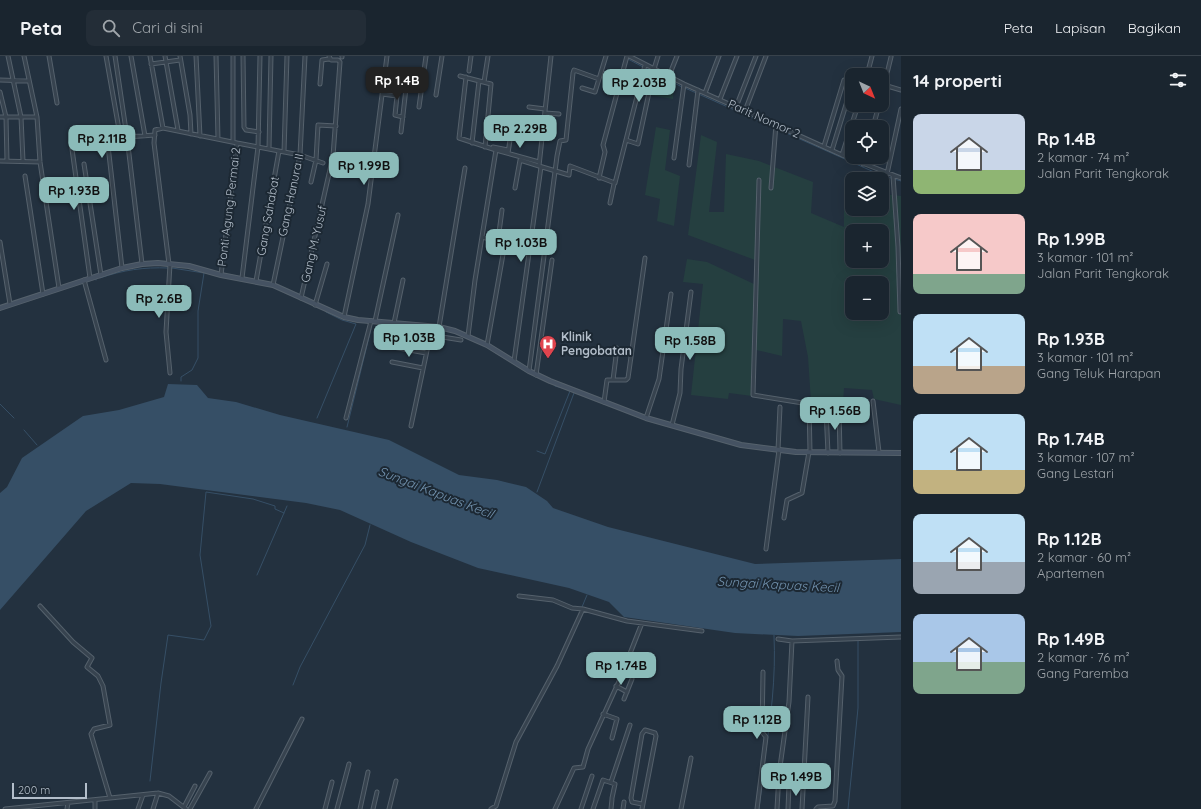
<!DOCTYPE html>
<html lang="id">
<meta charset="utf-8">
<style>
:root{--surface:#1a252f;--page:#232d37;--text:#f1f3f6;--muted:#9fa5aa;--line:#38424b;--accent:#8bbbb9}
body{margin:0;font-family:Quicksand,sans-serif;background:var(--page);color:var(--text);height:100vh;display:flex;flex-direction:column;font-size:15px;white-space:nowrap}
*{box-sizing:border-box;margin:0}
p{font-size:13px;color:var(--muted)}
.icon{flex:none;width:22px;height:22px;fill:none;stroke:currentColor;stroke-width:2;stroke-linecap:round;stroke-linejoin:round}
.map{position:relative;flex:1;overflow:hidden}
.side{display:flex;flex-direction:column;background:var(--surface);width:300px}
.side>*{flex:none}
.needle{width:26px;rotate:137deg}
.buttons{position:absolute;left:845px;top:12px;display:grid;gap:8px}
.buttons a{display:grid;place-items:center;width:44px;height:44px;border-radius:8px;background:var(--surface);box-shadow:0 4px 16px #0002,0 0 0 1px var(--line);font-size:20px}
.scale{position:absolute;left:12px;bottom:10px;width:75px;box-sizing:border-box;padding-left:4px;border:2px solid #b3beca;border-top:0;font-size:11px;line-height:14px;white-space:nowrap;color:#b3beca;-webkit-text-stroke:3px #1c2833;paint-order:stroke}
.price{position:absolute;translate:-50% -34px;padding:0 9px;border-radius:8px;background:var(--accent);color:#111;font-size:13px;line-height:26px;filter:drop-shadow(0 1px 2px #0008)}
.price::after{content:'';position:absolute;left:50%;top:24px;width:12px;height:9px;margin-left:-6px;background:inherit;clip-path:polygon(0 0,100% 0,50% 100%)}
.price.on{background:#222;color:#fff}
ul{padding:0;list-style:none}
li{display:flex;align-items:center;gap:12px;height:100px;padding:0 12px}
li span{display:grid;place-items:center;flex:none;width:112px;height:80px;border-radius:8px;color:#555}
li>.icon{margin-inline-start:auto}
span .icon{width:48px;height:48px;fill:#fffc;stroke-width:1}
li b{font-size:17px}
h2{display:flex;justify-content:space-between;align-items:center;height:48px;padding:0 12px;font-size:17px}
header{display:flex;align-items:center;gap:24px;box-sizing:border-box;height:56px;padding:0 20px;background:var(--surface);border-bottom:1px solid var(--line)}
header strong{font-size:19px}
nav{display:flex;gap:22px;margin-inline-start:auto;font-size:14px}
.search{width:280px;height:36px;background:var(--page);display:flex;align-items:center;gap:10px;box-sizing:border-box;padding:0 14px;border-radius:8px;color:var(--muted);font-size:15px}
main{display:flex;flex:1;min-height:0}
.map>svg:first-child{display:block}
.green{fill:#253f40;fill-rule:evenodd}
.water{fill:#364f66}
.lines{fill:none;stroke-linecap:round;stroke-linejoin:round}
.stream{stroke:#364f66;stroke-width:1}
.street-casing{stroke:#55616c;stroke-width:5}
.secondary-casing{stroke:#55616c;stroke-width:6}
.street{stroke:#37434f;stroke-width:3}
.secondary{stroke:#455262;stroke-width:4}
.labels{text-anchor:middle;stroke-width:4;stroke-linejoin:round;paint-order:stroke}
.street-label{font-size:12px;fill:#b3beca;stroke:#1c2833}
.poi-label{font-size:12px;font-weight:bold;fill:#b3beca;stroke:#1c2833;text-anchor:start}
.water-label{font-size:13px;font-style:italic;fill:#7292ae;stroke:#1c2833}
</style>
<header>
<strong>Peta</strong>
<div class="search"><svg class="icon" aria-label="search" viewBox="0 0 24 24"><circle cx="10" cy="10" r="6"/><path d="M15 15l6 6"/></svg>Cari di sini</div>
<nav><a>Peta</a><a>Lapisan</a><a>Bagikan</a></nav>
</header>
<main>
<div class="map">
<svg width="901" height="753" viewBox="0 0 901 753">
<rect width="100%" height="100%" fill="#23313f"/>
<path class="green" d="M654,18L674,28L673,43L649,39Z
M656,71L670,74L665,114L680,120L674,170L657,165L660,143L645,139Z
M701,79L717,86L709,156H724L726,98L759,105L813,126L811,157L844,171V152L861,156V153H882V138L901,140V349L874,343L872,334L844,332L843,348L811,346L808,301L801,265L783,263L782,300L752,293V340L729,337L728,343L691,339L703,228L683,226L687,203L707,206L754,228L755,204L688,179ZM852,175H882V205H852ZM852,227H882V257H852Z"/>
<path class="water" d="M168,328L197,329L208,342L236,346L280,359L389,384L459,419L497,424L526,431L547,445L553,452L608,471L755,508L901,503V576L798,580L735,577L624,561L609,546L569,532L478,512L411,486L340,454L306,447L160,428L131,427L86,455L0,554V437L7,431L22,402L83,360L119,354L164,341Z"/>
<g class="lines">
<path class="stream" d="M628,3L643,11
M646,12L652,15
M655,17L682,31
M685,32L874,116L891,122
M707,37L721,0
M894,123L901,125
M172,212L204,217L198,255V302L192,314L181,321V325
M100,222C123,214 144,211 168,212
M96,224V223
M555,330L562,332
M0,348L14,362
M317,362L356,268L342,264L326,256
M347,371L371,273
M24,374L37,389
M537,395L545,398L570,335
M537,436L574,337
M257,519L287,450
M582,551L587,539
M293,629L300,611L365,489L370,469
M764,705C771,663 776,621 774,579
M150,725L161,627L168,579L204,584L211,570L200,499L206,436L253,443L275,450V453L284,457
M759,753L764,710
M848,753L858,652V584"/>
<defs>
<path id="street" d="M8,0L21,61L23,105
M24,0L37,61L40,106L59,232
M49,0L57,47
M106,0L120,79L107,81L122,212
M115,0L127,81
M131,0L145,80
M150,0L163,72L237,87L221,219
M165,0L178,74
M180,0L190,59L191,78
M196,0L200,80
M216,0L218,83
M233,0V86
M243,0L244,71L246,74L259,76
M629,0L684,28L736,51L842,99L901,122
M342,1V0
M151,8L180,4
M469,15L471,0
M867,19L872,0
M460,20L491,28L485,91
M669,20L677,0
M466,21L459,82L496,94L475,224L468,280
M0,24L29,25
M484,26L488,0
M320,28L322,4L329,3
M884,29L901,34
M582,32L595,36L606,0
M0,36L6,61L7,105
M705,37L719,0
M382,38L397,40L395,59L403,61
M882,38L891,1
M436,39L442,0
M720,43L737,0
M419,51L426,0
M529,51L545,53
M736,51L756,0
M745,55L766,0
M545,57L559,58
M0,61H37
M496,68L512,71L508,97
M873,71L879,49
M163,72L155,74L154,87L169,208
M401,76L408,15
M626,84L638,88L654,13L658,0
M71,86L90,222
M237,87L300,99L323,107
M472,87L479,25
M824,90L844,24
M493,91L508,94
M269,93L271,0
M496,94L539,106
M832,94L852,29
M284,96L287,0
M842,99L858,49
M674,102L684,28
M0,105L40,106
M84,108L101,219
M863,108L865,101
M689,109L698,34
M539,110L569,119L570,110L615,127L645,9
M887,118L901,53
M25,120L43,238
M893,120L898,191L900,256
M599,122L605,96L603,89L627,0
M759,124L753,339L809,348L810,396
M311,126L316,104L318,69L336,70
M515,132L520,104L539,110L551,0
M771,132L776,68
M610,147L614,128
M482,181L505,187L487,289
M498,184L502,154
M0,186L10,248
M142,208L127,81L155,79
M242,222L258,91L260,0
M84,224L106,304
M256,225L279,95
M273,229L300,99L305,0
M301,242L333,100L340,6L338,4H331L329,0
M315,249L327,208
M344,261L368,148L387,0
M375,265L398,159
M394,267L403,224
M439,271L465,112
M395,275L430,281
M430,279L461,284
M393,291L426,297
M514,305L541,111
M392,306L423,312
M529,315L557,100L560,85L566,84L573,17L574,14L599,23
M170,317L166,276L170,208
M536,319L552,204
M613,324L617,292
M873,345L879,396
M604,346L607,324H626L628,322L645,202
M826,354L828,397
M839,354L840,397
M810,359L824,357
M346,362L371,265
M646,362L659,323L671,238
M672,369L680,337L681,313L691,236
M411,370L432,271
M778,394L780,351
M784,462L787,444L802,437L809,396
M766,493L779,394
M519,540L553,544L572,552L583,553
M40,550L73,586L92,602L87,611L98,620L103,630L110,669L94,673L91,678L110,742
M778,583L792,585L901,581
M616,630L627,636
M624,643L632,623
M603,658L617,663L612,682
M611,726L630,669
M184,751L195,730
M5,753L158,737L169,740L186,753
M67,753L68,747
M95,753V744
M138,753L143,739
M153,753L158,737
M190,753L210,717
M256,753L302,663
M325,753L332,726
M337,753L349,708
M360,753L368,716
M373,753L377,736
M389,753L396,725
M491,753L496,750L516,686L557,610L583,553L627,565L702,575
M555,753L574,712L583,711L588,693L620,623L642,567
M581,753L592,720
M593,753L603,724L615,728L612,742
M611,753L612,743
M623,753L624,746
M642,753L656,680L655,677L645,674L642,678L631,742L632,746L642,748
M681,753L691,702
M757,753L766,681L762,676L763,616
M777,753L779,718L789,646L792,585
M788,753L789,729
M802,753L808,641
M816,753L818,751L833,750L835,745L842,620L838,614L837,605"/>
<path id="secondary" d="M0,252L122,212L142,208L158,207L189,210L221,219L273,229L344,261L358,264L439,271L455,275L487,289L529,315L550,325L646,362L741,389L796,396L901,397"/>
</defs>
<use href="#street" class="street-casing"/>
<use href="#secondary" class="secondary-casing"/>
<use href="#street" class="street"/>
<use href="#secondary" class="secondary"/>
</g>
<defs>
<symbol id="hospital-pin" viewBox="-11 -11 22 30"><path d="M0 17L-7.5 6A9.5 9.5 0 1 1 7.5 6Z" fill="#e0444e" stroke="#1c2833"/><path d="M-5-5h3v3.5h4V-5h3V5h-3V1.5h-4V5h-3Z" fill="#fff"/></symbol>
</defs>
<g fill-rule="evenodd">
<use href="#hospital-pin" x="538" y="278" width="20" height="27"/>
</g>
<g class="labels">
<g class="street-label">
<text transform="translate(764 63) rotate(24)" y="4">Parit Nomor 2</text>
<text transform="translate(291 139) rotate(-78)" y="4">Gang Hanura II</text>
<text transform="translate(229 151) rotate(-83)" y="4">Ponti Agung Permai 2</text>
<text transform="translate(268 160) rotate(-80)" y="4">Gang Sahabat</text>
<text transform="translate(314 188) rotate(-77)" y="4">Gang M. Yusuf</text>
</g>
<g class="poi-label">
<text x="561" y="285">Klinik<tspan x="561" dy="14">Pengobatan</tspan></text>
</g>
<g class="water-label">
<text transform="translate(436 436) rotate(21)" y="5">Sungai Kapuas Kecil</text>
<text transform="translate(778 528) rotate(3)" y="5">Sungai Kapuas Kecil</text>
</g>
</g>
</svg>
<div class="buttons">
<a><svg class="needle" viewBox="-14 -14 28 28"><path d="M0-13l5 13h-10z" fill="#e53935"/><path d="M0 13l5-13h-10z" fill="#9fa5aa"/></svg></a>
<a><svg class="icon" aria-label="locate" viewBox="0 0 24 24"><circle cx="12" cy="12" r="6"/><path d="M12 2v4M12 18v4M2 12h4M18 12h4"/></svg></a>
<a><svg class="icon" aria-label="layers" viewBox="0 0 24 24"><path d="M12 4l9 5-9 5-9-5zM3 14l9 5 9-5"/></svg></a>
<a>+</a>
<a>−</a>
</div>
<div class="scale">200 m</div>
<b class="price on" style="left:397px;top:45px">Rp 1.4B</b>
<b class="price" style="left:639px;top:47px">Rp 2.03B</b>
<b class="price" style="left:520px;top:93px">Rp 2.29B</b>
<b class="price" style="left:102px;top:103px">Rp 2.11B</b>
<b class="price" style="left:364px;top:130px">Rp 1.99B</b>
<b class="price" style="left:74px;top:155px">Rp 1.93B</b>
<b class="price" style="left:521px;top:207px">Rp 1.03B</b>
<b class="price" style="left:159px;top:263px">Rp 2.6B</b>
<b class="price" style="left:409px;top:302px">Rp 1.03B</b>
<b class="price" style="left:690px;top:305px">Rp 1.58B</b>
<b class="price" style="left:835px;top:375px">Rp 1.56B</b>
<b class="price" style="left:621px;top:630px">Rp 1.74B</b>
<b class="price" style="left:757px;top:684px">Rp 1.12B</b>
<b class="price" style="left:796px;top:741px">Rp 1.49B</b>
</div>
<section class="side">
<h2>14 properti<svg class="icon" aria-label="filters" viewBox="0 0 24 24"><path d="M4 7h16M4 17h16"/><circle cx="9" cy="7" r="2"/><circle cx="15" cy="17" r="2"/></svg></h2>
<ul>
<li><span style="background:linear-gradient(#c9d6e8 70%,#8fb573 0)"><svg class="icon" aria-label="home" viewBox="0 0 24 24"><path d="M3 11l9-7 9 7M6 9v11h12V9"/></svg></span><div><b>Rp 1.4B</b><p>2 kamar · 74 m²</p><p>Jalan Parit Tengkorak</p></div></li>
<li><span style="background:linear-gradient(#f6c9c9 75%,#7fa58c 0)"><svg class="icon" aria-label="home" viewBox="0 0 24 24"><path d="M3 11l9-7 9 7M6 9v11h12V9"/></svg></span><div><b>Rp 1.99B</b><p>3 kamar · 101 m²</p><p>Jalan Parit Tengkorak</p></div></li>
<li><span style="background:linear-gradient(#bfe0f5 65%,#b9a48a 0)"><svg class="icon" aria-label="home" viewBox="0 0 24 24"><path d="M3 11l9-7 9 7M6 9v11h12V9"/></svg></span><div><b>Rp 1.93B</b><p>3 kamar · 101 m²</p><p>Gang Teluk Harapan</p></div></li>
<li><span style="background:linear-gradient(#bfe0f5 70%,#c2b280 0)"><svg class="icon" aria-label="home" viewBox="0 0 24 24"><path d="M3 11l9-7 9 7M6 9v11h12V9"/></svg></span><div><b>Rp 1.74B</b><p>3 kamar · 107 m²</p><p>Gang Lestari</p></div></li>
<li><span style="background:linear-gradient(#bfe0f5 60%,#9aa5b1 0)"><svg class="icon" aria-label="home" viewBox="0 0 24 24"><path d="M3 11l9-7 9 7M6 9v11h12V9"/></svg></span><div><b>Rp 1.12B</b><p>2 kamar · 60 m²</p><p>Apartemen</p></div></li>
<li><span style="background:linear-gradient(#a9c7e8 60%,#7fa58c 0)"><svg class="icon" aria-label="home" viewBox="0 0 24 24"><path d="M3 11l9-7 9 7M6 9v11h12V9"/></svg></span><div><b>Rp 1.49B</b><p>2 kamar · 76 m²</p><p>Gang Paremba</p></div></li>
</ul>
</section>
</main>
